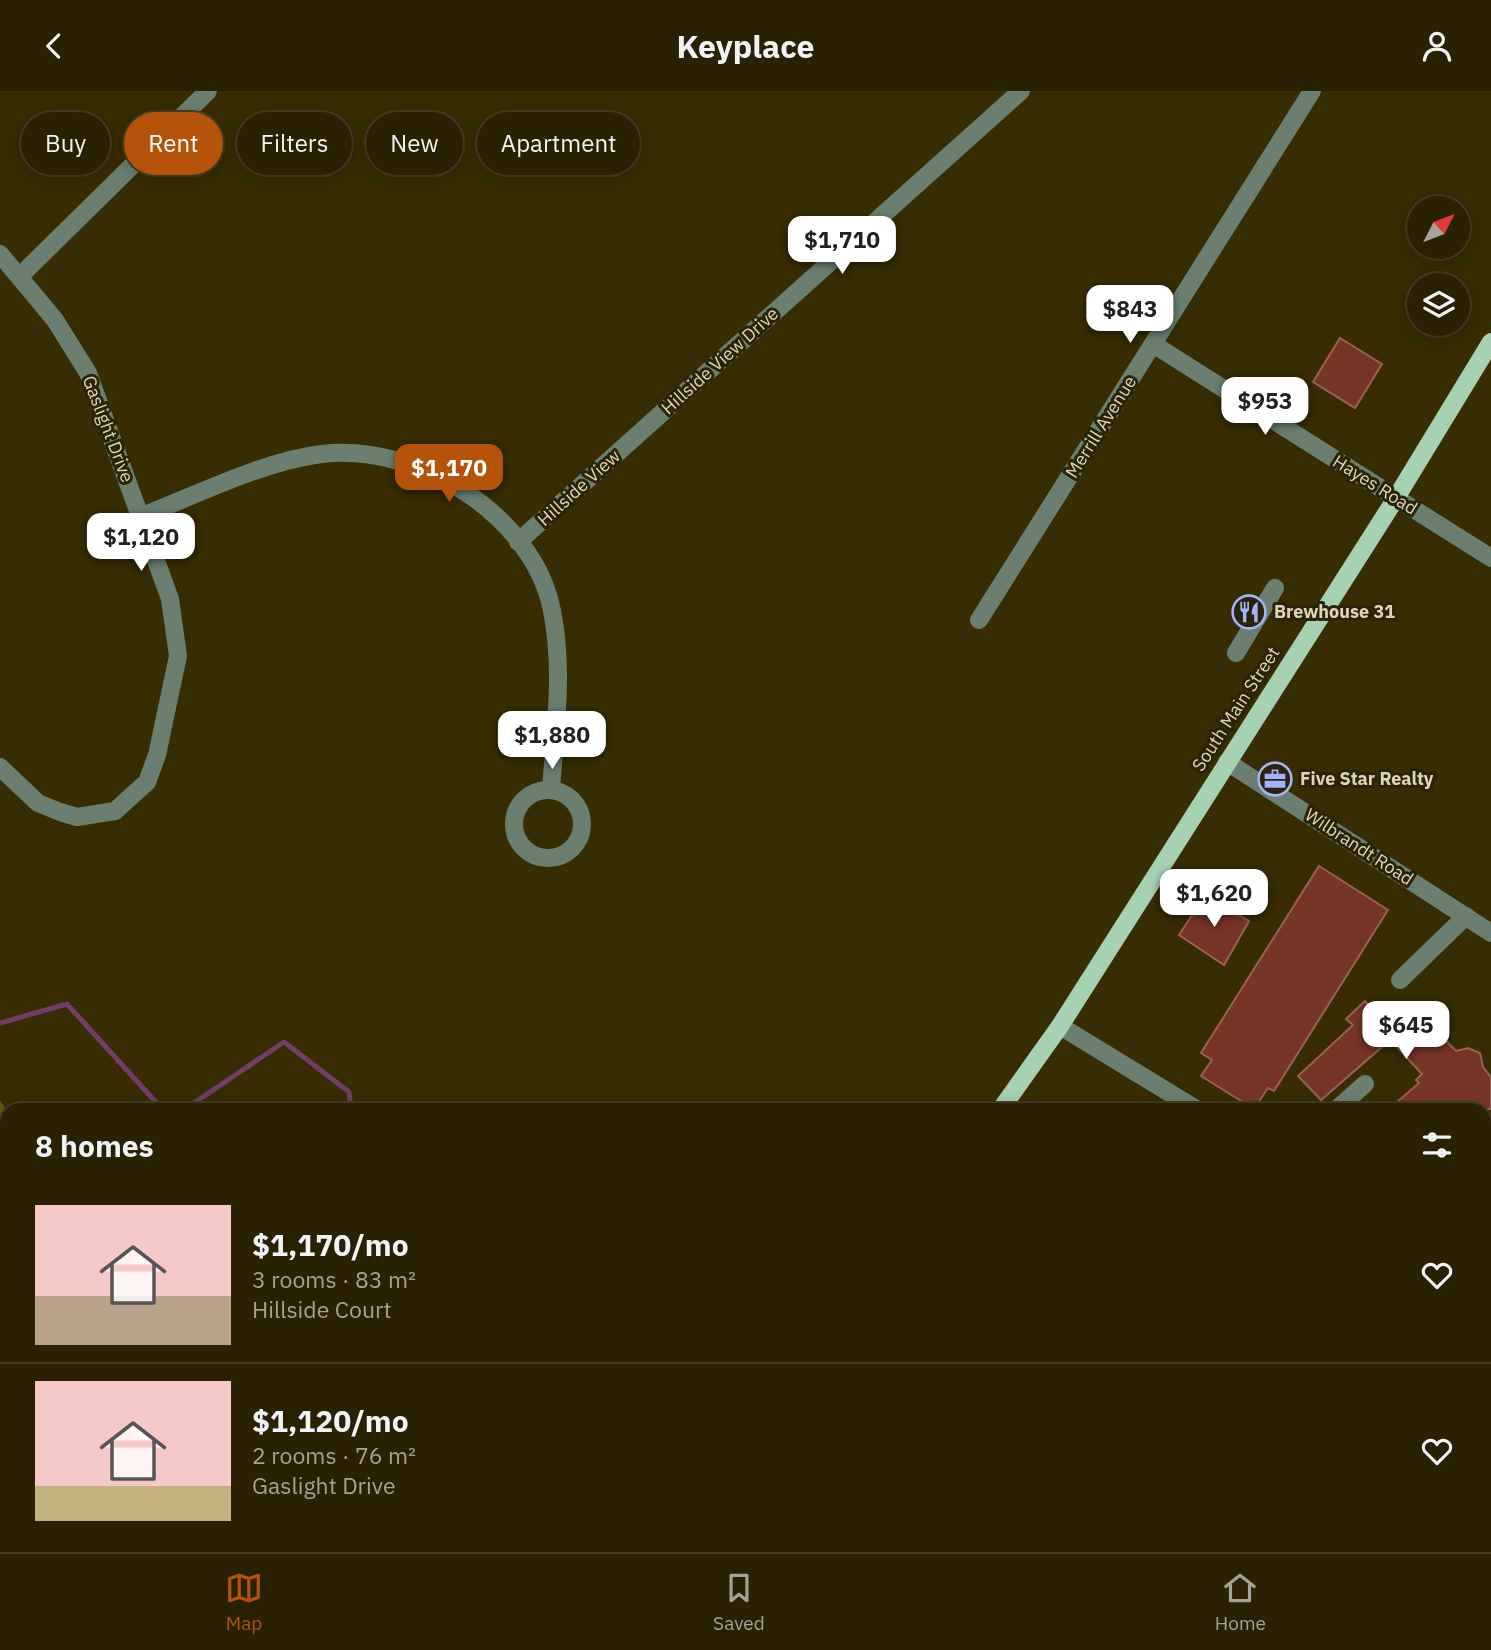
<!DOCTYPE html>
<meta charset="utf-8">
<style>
:root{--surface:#292102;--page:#352e11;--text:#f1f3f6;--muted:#a5a399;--line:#453e24;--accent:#b45309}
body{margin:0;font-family:"IBM Plex Sans",sans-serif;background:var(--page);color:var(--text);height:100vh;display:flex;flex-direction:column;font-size:26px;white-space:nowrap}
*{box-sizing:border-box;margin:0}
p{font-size:23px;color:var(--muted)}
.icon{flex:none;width:38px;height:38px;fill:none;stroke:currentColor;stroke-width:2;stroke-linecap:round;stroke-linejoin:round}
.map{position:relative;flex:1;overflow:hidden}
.panel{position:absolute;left:0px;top:1012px;width:1491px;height:450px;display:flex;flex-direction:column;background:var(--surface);border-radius:21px 21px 0 0;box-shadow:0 4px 18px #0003,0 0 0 2px var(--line)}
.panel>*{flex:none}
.top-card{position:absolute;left:21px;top:21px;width:700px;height:63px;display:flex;gap:14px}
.needle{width:46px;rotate:48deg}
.tools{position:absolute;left:1407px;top:105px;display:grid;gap:14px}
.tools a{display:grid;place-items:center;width:63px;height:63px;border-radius:50%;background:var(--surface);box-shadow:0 4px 18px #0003,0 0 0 2px var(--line);font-size:35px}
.price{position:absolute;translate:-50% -60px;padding:0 16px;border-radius:14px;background:#fff;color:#222;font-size:23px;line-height:46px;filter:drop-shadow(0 2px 4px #0008)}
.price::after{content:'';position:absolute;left:50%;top:42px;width:21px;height:16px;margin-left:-10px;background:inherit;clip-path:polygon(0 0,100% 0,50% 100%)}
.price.current{background:var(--accent);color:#fff}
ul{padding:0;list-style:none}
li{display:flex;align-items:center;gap:21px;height:175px;padding:0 35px}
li+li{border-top:2px solid var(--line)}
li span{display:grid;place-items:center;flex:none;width:196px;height:140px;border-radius:0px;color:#555}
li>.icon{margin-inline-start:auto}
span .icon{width:84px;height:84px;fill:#fffc;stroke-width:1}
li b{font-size:30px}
h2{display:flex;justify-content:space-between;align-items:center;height:84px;padding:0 35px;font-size:30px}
.tag{padding:0 24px;border-radius:32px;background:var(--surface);box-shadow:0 4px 18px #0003,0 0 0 2px var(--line);font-size:24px;line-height:63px}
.tag.current{background:var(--accent);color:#fff}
header{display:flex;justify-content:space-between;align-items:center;height:91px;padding:0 35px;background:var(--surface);font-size:32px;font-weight:700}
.menu{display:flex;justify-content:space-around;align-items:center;height:98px;border-top:2px solid var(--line);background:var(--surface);font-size:19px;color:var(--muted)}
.menu a{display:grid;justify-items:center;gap:4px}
.menu .current{color:var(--accent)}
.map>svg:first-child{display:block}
.green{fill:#675405}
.water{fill:#723d69}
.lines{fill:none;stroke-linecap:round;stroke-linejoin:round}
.stream{stroke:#723d69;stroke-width:5}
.building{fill:#773527;stroke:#986255;stroke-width:2}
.minor{stroke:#6a7f70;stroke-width:18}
.major{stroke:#a6d1b2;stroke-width:18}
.labels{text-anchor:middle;stroke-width:6;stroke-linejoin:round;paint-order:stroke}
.street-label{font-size:18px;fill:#ded6bb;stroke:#2a2307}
.poi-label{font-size:18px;font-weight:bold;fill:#ded6bb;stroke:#2a2307;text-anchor:start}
</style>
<header><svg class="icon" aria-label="back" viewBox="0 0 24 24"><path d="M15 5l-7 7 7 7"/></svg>Keyplace<svg class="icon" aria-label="person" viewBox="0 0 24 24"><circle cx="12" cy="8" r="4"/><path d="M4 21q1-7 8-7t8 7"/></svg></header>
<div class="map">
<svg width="1491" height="1461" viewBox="0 0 1491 1461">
<rect width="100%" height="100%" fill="#372c02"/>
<path class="green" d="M0,1009L7,1020V1268L0,1260Z
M634,1454H1155L1142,1461H627Z"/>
<path class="water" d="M1491,1241V1380L1484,1385V1247Z
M1173,1454H1384L1374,1461H1161Z"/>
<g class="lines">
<path class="stream" d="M0,932L67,913L162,1018
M185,1018L284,951L349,1001L351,1018"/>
</g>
<path class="building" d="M1340,247L1382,273L1355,317L1313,291Z
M1319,775L1388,819L1274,1000L1268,997L1254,1018L1201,985L1212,969L1201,962Z
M1206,803L1249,830L1224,874L1179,844Z
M1365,910L1385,932L1402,915L1413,926L1431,922L1441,929L1447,938L1445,949L1456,960L1468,957L1480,962L1483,976L1491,986V1018H1389L1419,992L1416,989L1422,983L1390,949L1321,1009L1298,985L1353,934L1346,928Z"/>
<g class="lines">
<path class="minor" d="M0,163L55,229L88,282L170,508L178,565L157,664L147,691L115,720L77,726L60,721L38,712L0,676
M21,184L208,0
M1153,253L1491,467
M142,425C197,404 263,370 322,363C415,351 534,424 552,520C564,579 555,639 551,699
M518,451L1021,0
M979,529L1312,0
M1236,562L1275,497
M1227,671L1491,842
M514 733a34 34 0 1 1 68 0a34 34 0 1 1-68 0Z
M1400,889L1466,825
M1060,935L1196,1018
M1337,1018L1365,993
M1,1461L8,1454
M891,1461L906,1454"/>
<path class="major" d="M1001,1018L1060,935L1396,407L1491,251
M604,1461L611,1454"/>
</g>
<defs>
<symbol id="restaurant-ring" viewBox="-11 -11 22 22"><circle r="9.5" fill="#2a2307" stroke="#a1b3fd" stroke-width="1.5"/><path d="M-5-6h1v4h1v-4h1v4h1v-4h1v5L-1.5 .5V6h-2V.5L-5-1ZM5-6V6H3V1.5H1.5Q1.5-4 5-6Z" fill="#a1b3fd"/></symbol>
<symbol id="office-ring" viewBox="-11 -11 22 22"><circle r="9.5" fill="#2a2307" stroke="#a1b3fd" stroke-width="1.5"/><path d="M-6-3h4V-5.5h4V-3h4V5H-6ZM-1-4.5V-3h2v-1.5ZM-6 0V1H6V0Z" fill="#a1b3fd"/></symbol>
</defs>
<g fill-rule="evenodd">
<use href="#restaurant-ring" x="1230" y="502" width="38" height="38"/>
<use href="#office-ring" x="1256" y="669" width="38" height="38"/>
</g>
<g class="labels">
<g class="street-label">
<text transform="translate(720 270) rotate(-42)" y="6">Hillside View Drive</text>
<text transform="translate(1101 336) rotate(-58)" y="6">Merrill Avenue</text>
<text transform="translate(108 338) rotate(69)" y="6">Gaslight Drive</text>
<text transform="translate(1375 394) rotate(32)" y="6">Hayes Road</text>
<text transform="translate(579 397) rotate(-42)" y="6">Hillside View</text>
<text transform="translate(1236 618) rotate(-57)" y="6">South Main Street</text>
<text transform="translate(1359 756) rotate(33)" y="6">Wilbrandt Road</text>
</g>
<g class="poi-label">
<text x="1274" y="527">Brewhouse 31</text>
<text x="1300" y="694">Five Star Realty</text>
</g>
</g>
</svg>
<div class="tools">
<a><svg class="needle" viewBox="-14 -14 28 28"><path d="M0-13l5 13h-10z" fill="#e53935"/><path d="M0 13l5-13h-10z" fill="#a5a399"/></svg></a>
<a><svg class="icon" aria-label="layers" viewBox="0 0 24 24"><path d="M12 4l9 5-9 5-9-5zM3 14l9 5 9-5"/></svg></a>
</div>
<b class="price" style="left:842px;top:185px">$1,710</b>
<b class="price" style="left:1130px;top:254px">$843</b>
<b class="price" style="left:1265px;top:346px">$953</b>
<b class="price current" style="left:449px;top:413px">$1,170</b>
<b class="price" style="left:141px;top:482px">$1,120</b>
<b class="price" style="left:552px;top:680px">$1,880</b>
<b class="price" style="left:1214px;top:838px">$1,620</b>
<b class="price" style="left:1406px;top:970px">$645</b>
<div class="top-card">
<a class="tag">Buy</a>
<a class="tag current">Rent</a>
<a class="tag">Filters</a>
<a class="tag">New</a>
<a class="tag">Apartment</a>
</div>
<section class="panel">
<h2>8 homes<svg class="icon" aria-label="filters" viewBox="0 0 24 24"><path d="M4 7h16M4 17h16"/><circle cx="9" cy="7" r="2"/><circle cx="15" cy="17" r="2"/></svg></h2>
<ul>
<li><span style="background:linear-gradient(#f6c9c9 65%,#b9a48a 0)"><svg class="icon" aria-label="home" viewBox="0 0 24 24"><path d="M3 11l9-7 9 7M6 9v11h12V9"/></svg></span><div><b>$1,170/mo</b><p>3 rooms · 83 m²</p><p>Hillside Court</p></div><svg class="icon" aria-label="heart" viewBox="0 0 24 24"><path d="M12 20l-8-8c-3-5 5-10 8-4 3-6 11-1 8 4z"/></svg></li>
<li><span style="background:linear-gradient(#f6c9c9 75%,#c2b280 0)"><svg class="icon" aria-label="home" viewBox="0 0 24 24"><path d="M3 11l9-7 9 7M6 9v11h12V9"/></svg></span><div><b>$1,120/mo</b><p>2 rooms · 76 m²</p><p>Gaslight Drive</p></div><svg class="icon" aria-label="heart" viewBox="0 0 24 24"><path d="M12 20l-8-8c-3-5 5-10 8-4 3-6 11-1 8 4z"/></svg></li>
</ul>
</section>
</div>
<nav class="menu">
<a class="current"><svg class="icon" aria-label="map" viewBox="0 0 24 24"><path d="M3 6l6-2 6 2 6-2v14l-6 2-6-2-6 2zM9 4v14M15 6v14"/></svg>Map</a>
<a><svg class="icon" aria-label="saved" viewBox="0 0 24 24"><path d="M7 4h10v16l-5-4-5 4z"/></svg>Saved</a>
<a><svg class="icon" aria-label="home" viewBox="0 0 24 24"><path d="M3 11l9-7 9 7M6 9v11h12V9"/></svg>Home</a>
</nav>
